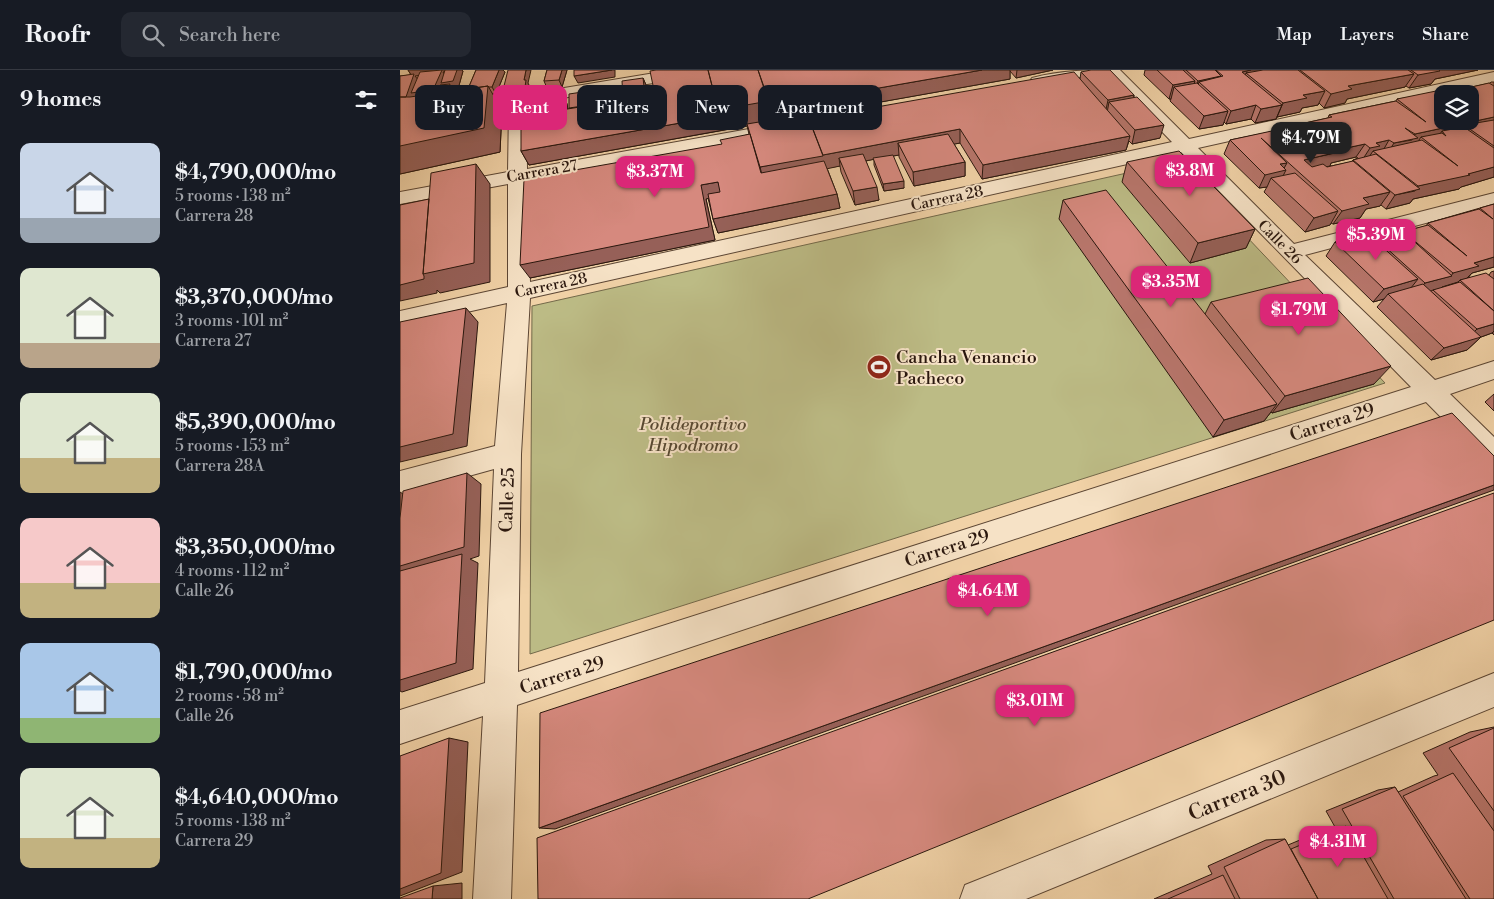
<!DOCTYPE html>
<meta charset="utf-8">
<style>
:root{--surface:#171b24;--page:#242831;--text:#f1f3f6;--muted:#9ea1a6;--line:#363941;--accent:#db2777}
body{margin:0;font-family:"Libre Bodoni",serif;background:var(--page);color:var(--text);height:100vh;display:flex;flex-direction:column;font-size:19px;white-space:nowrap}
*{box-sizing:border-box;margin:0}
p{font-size:16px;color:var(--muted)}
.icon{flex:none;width:28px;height:28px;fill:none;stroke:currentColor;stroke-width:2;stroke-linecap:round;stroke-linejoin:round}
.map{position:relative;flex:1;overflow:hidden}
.details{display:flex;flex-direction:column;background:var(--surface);width:400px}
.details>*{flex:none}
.top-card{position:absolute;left:15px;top:15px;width:475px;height:45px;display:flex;gap:10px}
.tools{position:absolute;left:1034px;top:15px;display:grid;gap:10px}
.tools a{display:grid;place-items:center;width:45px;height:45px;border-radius:10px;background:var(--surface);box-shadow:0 2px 12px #0003;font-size:25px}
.price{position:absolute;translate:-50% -42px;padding:0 11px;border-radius:10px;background:var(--accent);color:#fff;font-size:16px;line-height:32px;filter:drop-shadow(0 1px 2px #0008)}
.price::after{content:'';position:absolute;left:50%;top:30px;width:15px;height:11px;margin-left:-8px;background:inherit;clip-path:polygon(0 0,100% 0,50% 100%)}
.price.current{background:#222;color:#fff}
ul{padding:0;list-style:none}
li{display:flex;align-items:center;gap:15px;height:125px;padding:0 20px}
li span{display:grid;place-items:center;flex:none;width:140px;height:100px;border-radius:10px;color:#555}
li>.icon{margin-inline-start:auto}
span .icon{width:60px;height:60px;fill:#fffc;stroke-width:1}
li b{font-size:21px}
h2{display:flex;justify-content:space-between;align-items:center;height:60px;padding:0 20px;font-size:21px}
.tag{padding:0 18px;border-radius:10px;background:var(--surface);box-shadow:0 2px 12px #0003;font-size:18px;line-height:45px}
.tag.current{background:var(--accent);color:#fff}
header{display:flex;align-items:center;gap:30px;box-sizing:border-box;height:70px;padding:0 25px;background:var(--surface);border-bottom:1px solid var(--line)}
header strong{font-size:24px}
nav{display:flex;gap:28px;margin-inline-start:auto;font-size:18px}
.search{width:350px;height:45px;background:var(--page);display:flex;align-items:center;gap:12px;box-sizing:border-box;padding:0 18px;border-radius:10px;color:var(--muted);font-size:19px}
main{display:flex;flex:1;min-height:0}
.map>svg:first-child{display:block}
.green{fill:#bcbb85;stroke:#73694a}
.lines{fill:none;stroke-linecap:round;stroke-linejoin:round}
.minor-casing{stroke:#5c4634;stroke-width:2}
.minor{fill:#f6e2c6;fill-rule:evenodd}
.wall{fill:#b8766c;stroke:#2a170e;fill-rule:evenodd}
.shaded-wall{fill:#966058;stroke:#2a170e;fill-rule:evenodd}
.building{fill:#d6897e;stroke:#2a170e;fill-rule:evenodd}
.labels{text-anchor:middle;stroke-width:4;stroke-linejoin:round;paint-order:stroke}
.far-street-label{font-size:15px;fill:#2a170e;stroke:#f6e2c6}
.poi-label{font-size:18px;fill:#2a170e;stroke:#f6e2c6;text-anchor:start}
.street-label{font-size:18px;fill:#2a170e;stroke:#f6e2c6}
.park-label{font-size:18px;font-style:italic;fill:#564832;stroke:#f6e2c6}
.near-street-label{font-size:21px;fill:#2a170e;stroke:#f6e2c6}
</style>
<header>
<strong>Roofr</strong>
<div class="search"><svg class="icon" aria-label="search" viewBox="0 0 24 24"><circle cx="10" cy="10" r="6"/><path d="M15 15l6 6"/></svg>Search here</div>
<nav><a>Map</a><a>Layers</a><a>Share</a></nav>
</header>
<main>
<section class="details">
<h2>9 homes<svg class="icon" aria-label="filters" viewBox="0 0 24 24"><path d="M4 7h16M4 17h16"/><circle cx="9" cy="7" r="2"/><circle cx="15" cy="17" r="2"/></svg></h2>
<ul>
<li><span style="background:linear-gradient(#c9d6e8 75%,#9aa5b1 0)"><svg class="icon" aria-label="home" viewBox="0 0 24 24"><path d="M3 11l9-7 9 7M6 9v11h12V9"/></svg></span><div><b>$4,790,000/mo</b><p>5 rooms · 138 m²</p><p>Carrera 28</p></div></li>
<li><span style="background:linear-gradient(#dfe7d0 75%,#b9a48a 0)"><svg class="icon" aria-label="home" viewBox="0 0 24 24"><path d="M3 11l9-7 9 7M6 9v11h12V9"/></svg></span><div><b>$3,370,000/mo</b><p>3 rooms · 101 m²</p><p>Carrera 27</p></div></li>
<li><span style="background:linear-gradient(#dfe7d0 65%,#c2b280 0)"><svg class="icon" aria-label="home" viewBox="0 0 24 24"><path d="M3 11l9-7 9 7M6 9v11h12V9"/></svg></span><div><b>$5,390,000/mo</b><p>5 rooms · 153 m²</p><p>Carrera 28A</p></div></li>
<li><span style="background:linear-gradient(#f6c9c9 65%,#c2b280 0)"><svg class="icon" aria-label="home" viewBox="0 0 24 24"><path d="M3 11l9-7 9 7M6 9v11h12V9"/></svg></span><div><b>$3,350,000/mo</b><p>4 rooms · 112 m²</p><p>Calle 26</p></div></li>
<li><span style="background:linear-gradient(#a9c7e8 75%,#8fb573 0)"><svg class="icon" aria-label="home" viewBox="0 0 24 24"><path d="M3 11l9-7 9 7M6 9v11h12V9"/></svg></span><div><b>$1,790,000/mo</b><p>2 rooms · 58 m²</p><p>Calle 26</p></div></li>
<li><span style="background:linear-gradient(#dfe7d0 70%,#c2b280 0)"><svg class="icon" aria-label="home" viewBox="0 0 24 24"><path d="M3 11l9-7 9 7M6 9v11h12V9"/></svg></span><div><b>$4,640,000/mo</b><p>5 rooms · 138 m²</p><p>Carrera 29</p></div></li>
</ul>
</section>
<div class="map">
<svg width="1094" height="829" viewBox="0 0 1094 829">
<rect width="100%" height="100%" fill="#f1d2a7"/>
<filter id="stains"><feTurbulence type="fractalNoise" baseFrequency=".004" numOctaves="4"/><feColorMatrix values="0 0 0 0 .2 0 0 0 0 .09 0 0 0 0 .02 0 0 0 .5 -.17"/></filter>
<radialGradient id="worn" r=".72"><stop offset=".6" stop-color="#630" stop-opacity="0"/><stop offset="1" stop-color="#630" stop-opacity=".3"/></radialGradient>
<path class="green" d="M776,92L985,313L130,584L132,236Z"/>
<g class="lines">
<defs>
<path id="minor" d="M273,0H310L308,3L302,5L126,34L127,99L387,52L393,53L396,57L393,61L387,62L127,110L130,212L772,72L704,2L638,16L632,14L630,11L632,8C662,0 690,0 720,0L789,69L1094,2V12L798,78L894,174L1094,123V135L905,185L1035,310L1094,291V309L1050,324L1094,367V395L1085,392L1026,332L117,635L111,829H73L83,646L0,674V640L85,613L94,399L0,425V401L95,376L107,233L0,257V241L108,217V114L0,134V122L108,102L109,37L98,39L92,38L89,34L92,30ZM781,82L1011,317L118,602L121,384L130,228Z
M1094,603V637L626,829H560L565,815Z"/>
</defs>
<use href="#minor" class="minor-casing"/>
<use href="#minor" class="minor"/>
</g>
<path class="wall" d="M8,0L63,1L58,19H53L54,21L68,19L76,0H103L105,2L96,24H93L102,40L100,82L0,104V6L11,5Z
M147,0H167L162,17L147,18L144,11Z
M256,0H653L616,8L610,1V9L407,45L409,49L680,9L681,2L734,25V28L760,68L732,74L729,71L726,80L582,109L560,73L554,74L565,92V106L514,116L499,87V85L493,86L504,118L484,121L474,95V89L466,91L479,130L455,135L441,102L440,96L427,98L437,124L440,138L318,163L313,149L308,128L306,129L315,170L130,208L322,74L349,64L347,56L129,95L121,81L126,53L164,27L167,34L168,39H170L196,20L200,27V34L224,30L223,28L243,8L246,15L247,26L255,25Z
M745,0H1078L1035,9L1031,14L1009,18L1006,16L1005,17L947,29L945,33L924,38L919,33L918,35L902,38L900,42L877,47L876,49L855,53L851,49L826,54L824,52L823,55L799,59L770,31L771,29H769L744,5Z
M1091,12H1094V107L1061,117L1059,119L1013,129L1010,133L986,139L981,135L980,136L966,139L960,148L933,154L931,153L930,155L905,162L864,122L867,117L859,118L824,84L830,70L880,60L881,58L904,54L905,53L928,48L929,45L996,31L997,29L1045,23L1090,13ZM956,87L958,88L953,90L951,92L926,97L930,96L931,93Z
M727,92L855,159L846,178L790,193L722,112Z
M663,130L805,244L811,232L974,314L872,343L871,342L864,351L813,367L659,149Z
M1094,134V197L1072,203L1068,208L1089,205L1091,202L1094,201V265L1092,263L1081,267L1067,280L1031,290L977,237L984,229L973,232L926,186L935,172L971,167L972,165L1002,162L1026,156L1028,153ZM1058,212L1057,213L1041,217H1042Z
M1094,324V341L1085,332Z
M1094,657V829H754L812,804L808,796L866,770L885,769L888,775L931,757H935L926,741L978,720L995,717L998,722L1034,706L1038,705L1023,683L1070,662Z"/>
<path class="shaded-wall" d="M8,0H52L43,2L46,7L57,0H62L63,1L58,19H53L55,22L38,27L0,36L12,6ZM41,2L19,11L15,6Z
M99,0H103L105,2L96,24L92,17Z
M126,0H131L128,13L130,17L129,24L107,27L103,20L124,10Z
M162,0H167L162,17L159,10Z
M212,0H215V7L178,13L174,6Z
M308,0L369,31L374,51L129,95L121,81L320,46Z
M582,0H610V9L374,51L370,37Z
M617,0H653L616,8Z
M851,0H893L846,3L842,14V2Z
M1033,0H1078L1035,9L1031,14L1009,18L1018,5Z
M1014,4L1005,17L947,29L945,33L924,38L931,24L948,16Z
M821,6L816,20L799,12L795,24H793L798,11Z
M243,8L246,15L248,32L226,35L223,28Z
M795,11L791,25L774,17L771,29H769L773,15Z
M88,16L102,40L100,82L0,104V76Z
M196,20L200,27V41L197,34Z
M925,21L918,35L902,38L900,42L877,47L883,33L903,25Z
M734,25L731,39L709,32L707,43L705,44L708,30Z
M164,27L167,34L168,61L130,68Z
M856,35L851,49L826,54L831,41Z
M882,35L876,49L855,53L861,39Z
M828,41L823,55L799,59L804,46Z
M1094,47V59L1064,55L1056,67L1046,66L1042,61L1035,72L1021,67L1015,76L985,87L994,73L1012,70L1015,64Z
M764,55L760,68L732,74L735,60Z
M560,59V73L504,84L498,73L499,85L442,95L439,88L440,96L426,99L365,117L360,97Z
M730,66L726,80L582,109L583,95Z
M989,70L981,84L973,81L967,90L961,92L970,78L976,73Z
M965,74L956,87L931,93L930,96L900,103L904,90L935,83L937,80Z
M565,92V106L514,116L513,102Z
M887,93L883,100H886L879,114L871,108L867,117L859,118L865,105L880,94Z
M76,94L90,114V212L40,223L37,220V223L0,231V215L23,204Z
M1094,97V107L1061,117L1059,119L1013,129L1010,133L986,139L995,125L1015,121L1018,116Z
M504,111V118L484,121L483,114Z
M318,112L322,125L306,129L315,170L130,208L120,195L301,115Z
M477,117L479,130L455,135L453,121Z
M990,122L980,136L966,139L960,148L933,154L942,141L963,128Z
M437,124L440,138L318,163L313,149Z
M938,141L930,155L905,162L914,148Z
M855,159L846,178L790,193L798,173Z
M1094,187V197L1072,203L1066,209L1060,210L1058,212L1042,217L1040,219L1033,220L1031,221L1014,226L1025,213L1051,206L1053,203L1074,193Z
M1018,209L1007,223L988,224L984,229L973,232L984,219Z
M66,238L78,252L67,376L0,392V377Z
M1094,254V261L1092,263L1081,267L1067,280L1031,290L1044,278L1064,272L1077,259Z
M991,296L974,314L872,343L885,326Z
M877,334L864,351L813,367L824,350Z
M67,403L81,414L79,486L70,489L78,493L73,599L2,622L0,621V422L16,432Z
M1094,415V420L155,759L139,758Z
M49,668L68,672L62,802L0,826V819Z
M62,813V829H32L33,816Z"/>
<path class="building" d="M42,0L33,20L11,23L20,2Z
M45,0H57L53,11L41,13Z
M76,0H99L92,17H89L88,16L68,19Z
M108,0H126L124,10H126L125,17L103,20Z
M147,0H162L159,10L144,11Z
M174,0H212L174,6Z
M256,0H308L320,46L121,81V54L161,47V40L255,25L250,1Z
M308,0H358L369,31L318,40Z
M358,0H582L370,37Z
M691,0H710L734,25L708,30L681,2Z
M757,0H783L795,11L773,15Z
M786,0H815L821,6L798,11Z
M816,0H851L842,2L882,35L861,39L856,35L831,41L799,12L823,6Z
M863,0H898L925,21L903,25L907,28L883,33L846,3Z
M900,0H1008L1014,4L948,16L952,19L931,24Z
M1011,0H1039L1040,1L1018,5Z
M674,2L730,66L583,95L560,59L423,85L409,49Z
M14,4L6,27H0V6Z
M243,8L245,25L223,28L222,11Z
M797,13L828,41L804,46L774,17Z
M1089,13L1094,16V47L1015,64L1005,58L1018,68L994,73L989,70L976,73L980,76L970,78L965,74L937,80L905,53L932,47L929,45L996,31L1026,52L997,29L1041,20L1045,23ZM1042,24H1070V51H1042Z
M50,14L47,22L36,23L40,15Z
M88,16L84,58L0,76V27H10Z
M196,20L197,34L169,38V24Z
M164,27V40H161V47L126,53V33Z
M737,27L764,55L735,60L709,32Z
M407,44L423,86L360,97L347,54Z
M1094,50V76L1064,55Z
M903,53L938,82L904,90L912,97L923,94L927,97L953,91L990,122L963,128L969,134L942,141L861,68L887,93L880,94L886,100L865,105L830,70L881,59L900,75L881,58Z
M1064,57L1094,78V97L1068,104L1070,105L1018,116L973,81L1022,70L1058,96L1021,67L1042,63L1046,66L1042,61Z
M350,64L361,103L424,91L437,124L313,149L308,124L320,122L318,112L301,115L309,157L120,195L124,109L322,74L320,70Z
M548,64L565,92L513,102L498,73Z
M779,81L855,159L798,173L727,92Z
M463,84L477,117L453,121L439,88Z
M976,84L1020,119L995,125L953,90Z
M493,85L504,111L483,114L473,88Z
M76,94L74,193L23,204L31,103Z
M895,103L938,141L914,148L871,108Z
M706,120L877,334L824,350L663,130Z
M29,129L23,204L24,206V209L0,215V135Z
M1094,134V187L1074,193L1079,196L1053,203L1005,163L1052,206L1025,213L972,165L998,158L1002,162L1028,155L1067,186L1028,153L1079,139L1093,149L1080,138Z
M968,164L1018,209L984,219L935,172Z
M1086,203L1094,209V241L1060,210Z
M908,208L991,296L885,326L811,232Z
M1060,212L1094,241V254L1077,259L1033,220Z
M1023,214L1081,267L1044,278L988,224Z
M66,238L53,364L0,377V252Z
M1052,343L1094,386V415L139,758L140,643Z
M67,403L64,477L0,496V448L3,421Z
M1094,423V550L408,829H138L137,768Z
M62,484L56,593L0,610V501Z
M1094,658V741L1049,678Z
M49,668L41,803L0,819V686Z
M1053,703L1094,761V829H1070L1003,726Z
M995,717L1066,829H994L942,739Z
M946,756L988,829H918L891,779Z
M885,769L918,829H840L824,797Z
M823,805L835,829H768Z
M33,816L32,829H0V828Z"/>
<defs>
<symbol id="stadium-disc" viewBox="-11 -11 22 22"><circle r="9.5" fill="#8f2418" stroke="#f6e2c6"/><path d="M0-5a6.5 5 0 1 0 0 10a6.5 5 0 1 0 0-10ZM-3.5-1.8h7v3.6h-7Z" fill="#fff"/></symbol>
</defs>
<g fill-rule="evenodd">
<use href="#stadium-disc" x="465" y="283" width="28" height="28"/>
</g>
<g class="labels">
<g class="far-street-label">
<text transform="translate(142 101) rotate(-10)" y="5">Carrera 27</text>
<text transform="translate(547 128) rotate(-12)" y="5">Carrera 28</text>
<text transform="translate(880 172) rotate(45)" y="5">Calle 26</text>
<text transform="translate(151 215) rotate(-12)" y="5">Carrera 28</text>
</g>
<g class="poi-label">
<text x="496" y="293">Cancha Venancio<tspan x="496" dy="21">Pacheco</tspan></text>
</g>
<g class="street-label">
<text transform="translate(932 352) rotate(-18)" y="6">Carrera 29</text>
<text transform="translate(107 430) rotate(-88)" y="6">Calle 25</text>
<text transform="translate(547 478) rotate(-18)" y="6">Carrera 29</text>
<text transform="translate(162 605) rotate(-18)" y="6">Carrera 29</text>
</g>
<g class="park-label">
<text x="293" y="360">Polideportivo<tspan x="293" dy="21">Hipodromo</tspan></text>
</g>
<g class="near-street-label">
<text transform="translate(837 725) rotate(-22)" y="7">Carrera 30</text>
</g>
</g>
<rect width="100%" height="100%" filter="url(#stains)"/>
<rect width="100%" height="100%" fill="url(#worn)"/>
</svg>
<div class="tools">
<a><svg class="icon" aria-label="layers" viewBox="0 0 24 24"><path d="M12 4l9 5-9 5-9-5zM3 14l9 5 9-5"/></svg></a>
</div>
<b class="price current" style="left:911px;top:94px">$4.79M</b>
<b class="price" style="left:790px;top:127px">$3.8M</b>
<b class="price" style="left:255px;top:128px">$3.37M</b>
<b class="price" style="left:976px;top:191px">$5.39M</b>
<b class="price" style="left:771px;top:238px">$3.35M</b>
<b class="price" style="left:899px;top:266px">$1.79M</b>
<b class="price" style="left:588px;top:547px">$4.64M</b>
<b class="price" style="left:635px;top:657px">$3.01M</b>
<b class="price" style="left:938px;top:798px">$4.31M</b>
<div class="top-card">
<a class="tag">Buy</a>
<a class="tag current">Rent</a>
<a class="tag">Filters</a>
<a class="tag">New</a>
<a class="tag">Apartment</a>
</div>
</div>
</main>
